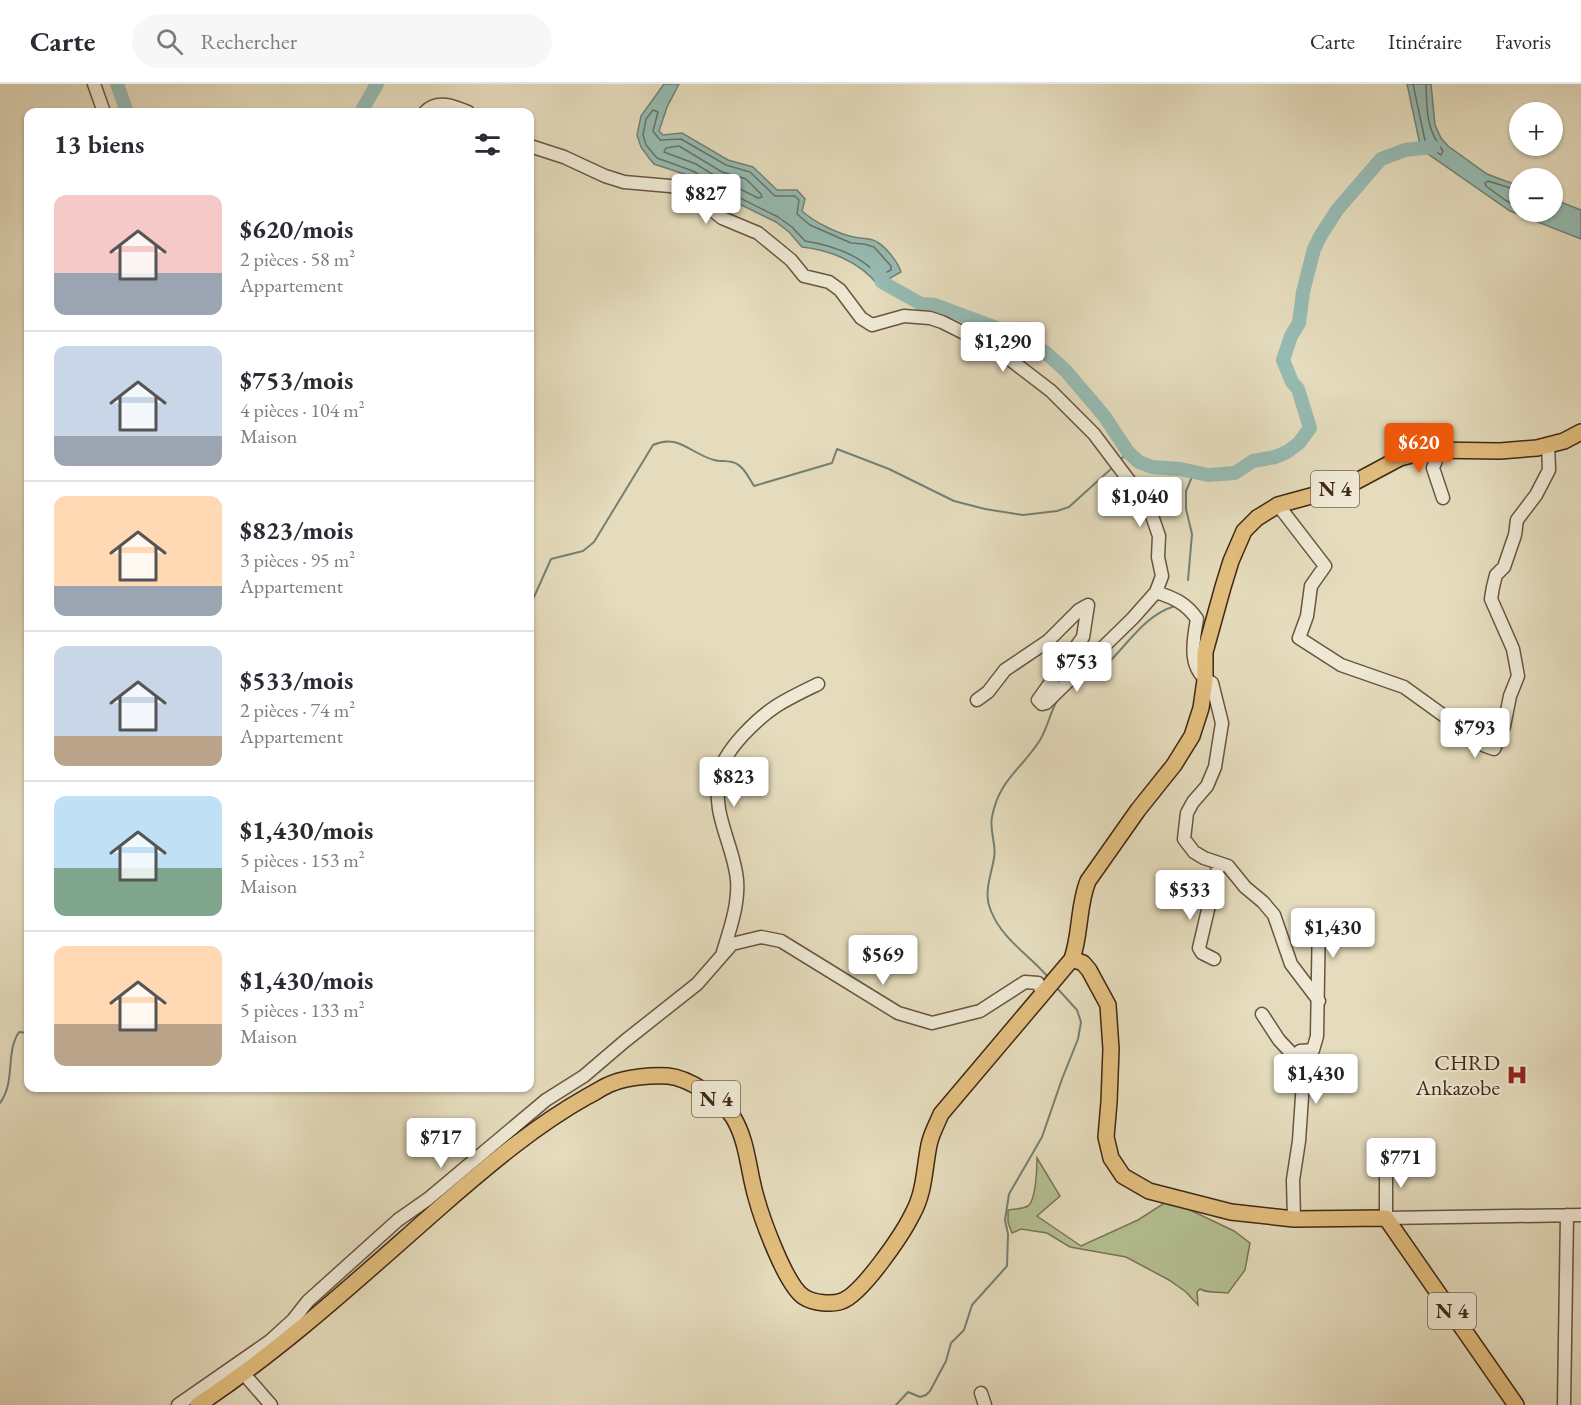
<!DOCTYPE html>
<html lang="fr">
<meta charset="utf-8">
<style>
:root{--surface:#fff;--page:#f7f7f7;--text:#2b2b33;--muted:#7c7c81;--line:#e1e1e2;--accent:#ea580c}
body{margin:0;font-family:"EB Garamond",serif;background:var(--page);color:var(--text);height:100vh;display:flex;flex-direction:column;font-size:22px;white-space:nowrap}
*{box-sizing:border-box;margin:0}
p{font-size:20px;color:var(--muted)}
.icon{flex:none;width:33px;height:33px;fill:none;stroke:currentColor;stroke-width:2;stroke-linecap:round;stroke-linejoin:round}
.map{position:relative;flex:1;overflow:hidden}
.panel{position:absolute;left:24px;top:24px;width:510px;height:984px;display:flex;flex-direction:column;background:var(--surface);border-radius:12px;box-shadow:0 2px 4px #0004}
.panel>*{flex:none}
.fabs{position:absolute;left:1509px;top:18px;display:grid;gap:12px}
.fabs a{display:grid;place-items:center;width:54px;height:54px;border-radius:50%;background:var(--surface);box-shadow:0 2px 4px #0004;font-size:30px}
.price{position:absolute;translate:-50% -51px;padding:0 14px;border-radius:6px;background:#fff;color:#222;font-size:20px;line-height:39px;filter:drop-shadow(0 2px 3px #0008)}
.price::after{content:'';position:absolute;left:50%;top:36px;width:18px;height:14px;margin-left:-9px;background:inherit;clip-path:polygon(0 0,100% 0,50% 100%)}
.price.current{background:var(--accent);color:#fff}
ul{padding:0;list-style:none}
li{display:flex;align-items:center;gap:18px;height:150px;padding:0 30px}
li+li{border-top:2px solid var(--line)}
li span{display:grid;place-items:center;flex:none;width:168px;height:120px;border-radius:12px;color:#555}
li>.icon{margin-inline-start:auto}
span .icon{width:72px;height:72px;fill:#fffc;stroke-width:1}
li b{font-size:26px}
h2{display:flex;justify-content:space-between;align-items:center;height:72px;padding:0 30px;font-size:26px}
header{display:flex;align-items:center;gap:36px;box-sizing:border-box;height:84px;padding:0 30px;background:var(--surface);border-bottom:2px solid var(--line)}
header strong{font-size:28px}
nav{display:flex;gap:33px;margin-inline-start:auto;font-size:21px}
.search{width:420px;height:54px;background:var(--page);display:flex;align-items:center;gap:15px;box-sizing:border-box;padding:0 21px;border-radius:33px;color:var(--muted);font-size:22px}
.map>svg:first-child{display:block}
.green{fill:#b4c092;stroke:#7a7454;stroke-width:1.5}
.water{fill:#96bbb3;stroke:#748074;stroke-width:1.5}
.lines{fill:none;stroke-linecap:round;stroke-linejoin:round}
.shore{stroke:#6b7264;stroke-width:1.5}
.stream{stroke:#748074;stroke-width:2}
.river{stroke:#96bbb3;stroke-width:14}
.minor-casing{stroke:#69553f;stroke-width:15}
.major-casing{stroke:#402815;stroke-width:18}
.minor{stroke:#eee8d4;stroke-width:12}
.major{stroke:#e2be7e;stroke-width:15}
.labels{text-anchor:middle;stroke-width:4.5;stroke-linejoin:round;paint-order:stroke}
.shield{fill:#eee8d4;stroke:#74624e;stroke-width:1.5}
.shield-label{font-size:21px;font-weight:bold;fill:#402815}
.poi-label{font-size:22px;fill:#402815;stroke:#eee8d4;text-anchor:end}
</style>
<header>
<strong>Carte</strong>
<div class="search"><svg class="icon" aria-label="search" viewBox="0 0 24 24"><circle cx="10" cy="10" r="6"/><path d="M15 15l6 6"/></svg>Rechercher</div>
<nav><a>Carte</a><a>Itinéraire</a><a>Favoris</a></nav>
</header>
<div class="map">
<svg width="1581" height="1321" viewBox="0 0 1581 1321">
<rect width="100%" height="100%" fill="#e5dcbd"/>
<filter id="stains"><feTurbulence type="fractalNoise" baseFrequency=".00333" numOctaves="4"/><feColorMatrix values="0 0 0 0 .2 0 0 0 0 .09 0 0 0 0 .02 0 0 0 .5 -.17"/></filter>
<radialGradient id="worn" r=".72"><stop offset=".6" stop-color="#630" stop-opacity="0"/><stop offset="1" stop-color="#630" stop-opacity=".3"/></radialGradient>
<path class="green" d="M1037,1074L1060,1112L1037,1132L1081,1162L1138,1136L1169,1116L1234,1147L1250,1159L1245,1186L1228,1209C1217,1207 1209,1210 1200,1205L1197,1208L1198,1221L1186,1208L1169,1196L1126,1173L1070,1163L1047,1149L1021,1145L1012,1149L1008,1138V1126C1014,1125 1023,1125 1028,1122C1036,1116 1037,1084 1037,1074Z"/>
<path class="water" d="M664,0H679L667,23L659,47L663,51L682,49L728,76L753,83L777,106H797L805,115L802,127C814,138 838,150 854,153C861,155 870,153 877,158C886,163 898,178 901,188L878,201C860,178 830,166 802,163L789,148L776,138L713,107L690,92L654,80L649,74L641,63L637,51L641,32Z
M1407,0H1431L1435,41L1441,54L1448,62L1487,90L1519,102L1520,128H1552L1553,115L1581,126V155L1510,127L1421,65Z"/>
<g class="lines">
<path class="shore" d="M1413,0L1426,61L1441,71L1443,67C1426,45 1427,27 1426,0
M653,26L658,28L653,47L660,56L681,55L726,81L750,88L775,112H795L799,116L797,130L810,141L851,159L864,160L874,163L891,182V186L879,192C860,171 831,161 805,157L792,143L778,133L716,102L693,87L657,74L646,61L643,51L646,35Z
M679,62L722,88L746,95L761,110L762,113L758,114L720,95L696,80L664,68L666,64Z
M1520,107L1488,97L1485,99L1486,102L1505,116L1520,124"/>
<path class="stream" d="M1120,376L1128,368
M1188,496L1192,450L1186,425V407L1194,388
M530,522L551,475L583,467L594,458L653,361C678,349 691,370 714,376C721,378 731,376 737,380C745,384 750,396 754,402L832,379L837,365L889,385L954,417L985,425L1023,431L1057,427L1069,423L1112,384
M1077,596C1090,589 1102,585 1113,574C1132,554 1148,530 1175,522
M1048,893C1029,871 1002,855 991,827C983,809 991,792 994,774C997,761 989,747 992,733C999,695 1022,685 1040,656C1048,643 1050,628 1058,615
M0,1019C16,997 5,969 19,948L28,949
M896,1321L908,1308L920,1313L926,1311L930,1307L946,1277L951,1259L964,1246L972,1221L1007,1182L1008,1150L1005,1136L1009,1110L1042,1053L1062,995L1078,955L1081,938L1077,926L1057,904"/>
<path class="river" d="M117,0L127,28
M361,28L377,0
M877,181L882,198L921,220L935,221L1013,250L1045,268L1066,287L1105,333L1128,368L1139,378L1152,383L1180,385L1208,391L1235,389L1253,377L1275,373L1287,368L1299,359L1310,344L1298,305L1292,298L1283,276L1291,252L1299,239L1303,208L1314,165L1321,151L1337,126L1381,75L1405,66L1433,63"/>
<defs>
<path id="minor" d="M94,0L104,28
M425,28C437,15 454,22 468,28
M530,62L564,73L605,92L624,98L670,102L684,105L695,112L722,134L758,149L791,176L804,192L829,198L840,206L861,234L872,241L904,232L930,234L942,238L972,253L1008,274L1051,307L1094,350L1149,423L1159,452L1158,473L1162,492L1156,508
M1440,366L1433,384L1443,414
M1278,421L1325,482L1311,502L1307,532L1299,554L1341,581L1404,603L1465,647C1473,657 1482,661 1494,665L1504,642L1510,612L1518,592L1513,565L1491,515L1493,503L1496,491L1504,483L1515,451L1517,436L1536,411L1549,386L1548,360
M977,616L988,608L1005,586L1048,557L1079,526L1088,521L1083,553L1038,616L1042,620L1046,619L1133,534L1156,508C1174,514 1186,519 1197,535C1193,557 1187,587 1212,599L1222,639L1215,683L1207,702L1193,718L1187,729L1184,755L1194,768L1204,774L1228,782L1245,803L1263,818L1274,831L1291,880L1319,917
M723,868C730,845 739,820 737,796C735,772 723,749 719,725C714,691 721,675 743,651C769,623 785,616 818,600
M1214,875L1202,869L1199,864L1219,779
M1262,930L1279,956L1294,972
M1386,1077V1134L1581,1131
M1294,1135L1293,1096L1299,1057L1303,998L1294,972L1300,967L1313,966L1317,952L1319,833
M244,1290L271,1321
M981,1309L985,1321
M178,1321L270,1257L293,1236L308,1217L398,1136L428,1115L546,1016L584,992L625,957L697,900L732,860L761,853L781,857L898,929L932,939L980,927L1025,898L1038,899L1042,908
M1564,1321L1567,1131"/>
<path id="major" d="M1072,875L1083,879L1089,886L1108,921L1111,965L1109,1018L1106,1053L1111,1074L1123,1092L1149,1107L1231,1128L1294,1135L1386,1134L1516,1321
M198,1321C287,1262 365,1189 445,1119C490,1080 536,1041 588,1012C596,1008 604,1002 613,999C628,993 652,991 668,992C689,994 722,1016 733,1033C748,1058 748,1086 756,1113C762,1135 786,1202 804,1213C813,1219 832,1221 842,1217C862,1210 902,1151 912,1131C925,1108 924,1085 929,1061C931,1050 937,1040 941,1030L1072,875C1081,849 1078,821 1088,797L1138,726L1174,681L1192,652L1201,624L1205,596V568L1223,503L1231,477L1244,447L1257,434L1278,421L1333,406L1355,398L1400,374L1430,366L1500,367L1537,364L1564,357L1581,348"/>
</defs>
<use href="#minor" class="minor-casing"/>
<use href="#major" class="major-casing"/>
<use href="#minor" class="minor"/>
<use href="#major" class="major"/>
</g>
<defs>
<symbol id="hospital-bare" viewBox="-9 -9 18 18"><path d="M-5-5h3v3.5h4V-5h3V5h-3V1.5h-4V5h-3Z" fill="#8f2418" stroke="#eee8d4" stroke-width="2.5" paint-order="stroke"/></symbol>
</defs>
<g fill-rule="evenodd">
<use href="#hospital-bare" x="1502" y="976" width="30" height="30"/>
</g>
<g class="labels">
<g class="shield">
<rect x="1311" y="387" width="48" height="36" rx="4.5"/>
<rect x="692" y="997" width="48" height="36" rx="4.5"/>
<rect x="1428" y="1209" width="48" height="36" rx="4.5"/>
</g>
<g class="shield-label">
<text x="1335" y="412">N 4</text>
<text x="716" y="1022">N 4</text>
<text x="1452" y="1234">N 4</text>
</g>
<g class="poi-label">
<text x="1500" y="986">CHRD<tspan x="1500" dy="25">Ankazobe</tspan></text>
</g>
</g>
<rect width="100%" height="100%" filter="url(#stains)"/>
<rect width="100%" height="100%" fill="url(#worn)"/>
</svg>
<div class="fabs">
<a>+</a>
<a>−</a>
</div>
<b class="price" style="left:706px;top:141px">$827</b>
<b class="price" style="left:1003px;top:289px">$1,290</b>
<b class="price current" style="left:1419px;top:390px">$620</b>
<b class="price" style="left:1140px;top:444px">$1,040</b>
<b class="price" style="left:1077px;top:609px">$753</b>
<b class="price" style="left:1475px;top:675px">$793</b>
<b class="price" style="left:734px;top:724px">$823</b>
<b class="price" style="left:1190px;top:837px">$533</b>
<b class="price" style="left:1333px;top:875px">$1,430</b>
<b class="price" style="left:883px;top:902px">$569</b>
<b class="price" style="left:1316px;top:1021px">$1,430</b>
<b class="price" style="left:441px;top:1085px">$717</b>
<b class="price" style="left:1401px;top:1105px">$771</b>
<section class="panel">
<h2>13 biens<svg class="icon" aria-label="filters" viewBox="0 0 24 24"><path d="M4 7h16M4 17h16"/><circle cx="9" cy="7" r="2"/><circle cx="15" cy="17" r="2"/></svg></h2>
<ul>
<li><span style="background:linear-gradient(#f6c9c9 65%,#9aa5b1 0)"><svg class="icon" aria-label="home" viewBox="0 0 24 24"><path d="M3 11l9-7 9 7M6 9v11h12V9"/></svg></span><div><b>$620/mois</b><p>2 pièces · 58 m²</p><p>Appartement</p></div></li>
<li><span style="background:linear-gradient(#c9d6e8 75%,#9aa5b1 0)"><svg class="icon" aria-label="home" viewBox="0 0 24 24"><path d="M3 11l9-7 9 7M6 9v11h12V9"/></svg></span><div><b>$753/mois</b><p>4 pièces · 104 m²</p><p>Maison</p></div></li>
<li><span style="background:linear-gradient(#ffd9b3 75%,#9aa5b1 0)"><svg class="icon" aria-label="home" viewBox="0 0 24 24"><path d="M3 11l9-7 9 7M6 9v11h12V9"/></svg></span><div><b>$823/mois</b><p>3 pièces · 95 m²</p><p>Appartement</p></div></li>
<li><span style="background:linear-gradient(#c9d6e8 75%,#b9a48a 0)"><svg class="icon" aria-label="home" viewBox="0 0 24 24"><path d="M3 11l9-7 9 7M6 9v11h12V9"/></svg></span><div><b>$533/mois</b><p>2 pièces · 74 m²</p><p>Appartement</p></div></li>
<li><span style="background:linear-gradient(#bfe0f5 60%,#7fa58c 0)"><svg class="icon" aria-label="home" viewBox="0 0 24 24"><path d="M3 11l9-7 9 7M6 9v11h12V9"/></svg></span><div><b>$1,430/mois</b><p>5 pièces · 153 m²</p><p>Maison</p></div></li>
<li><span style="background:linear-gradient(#ffd9b3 65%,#b9a48a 0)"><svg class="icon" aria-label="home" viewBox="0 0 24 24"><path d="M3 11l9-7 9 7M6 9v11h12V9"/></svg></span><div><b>$1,430/mois</b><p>5 pièces · 133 m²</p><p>Maison</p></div></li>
</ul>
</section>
</div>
